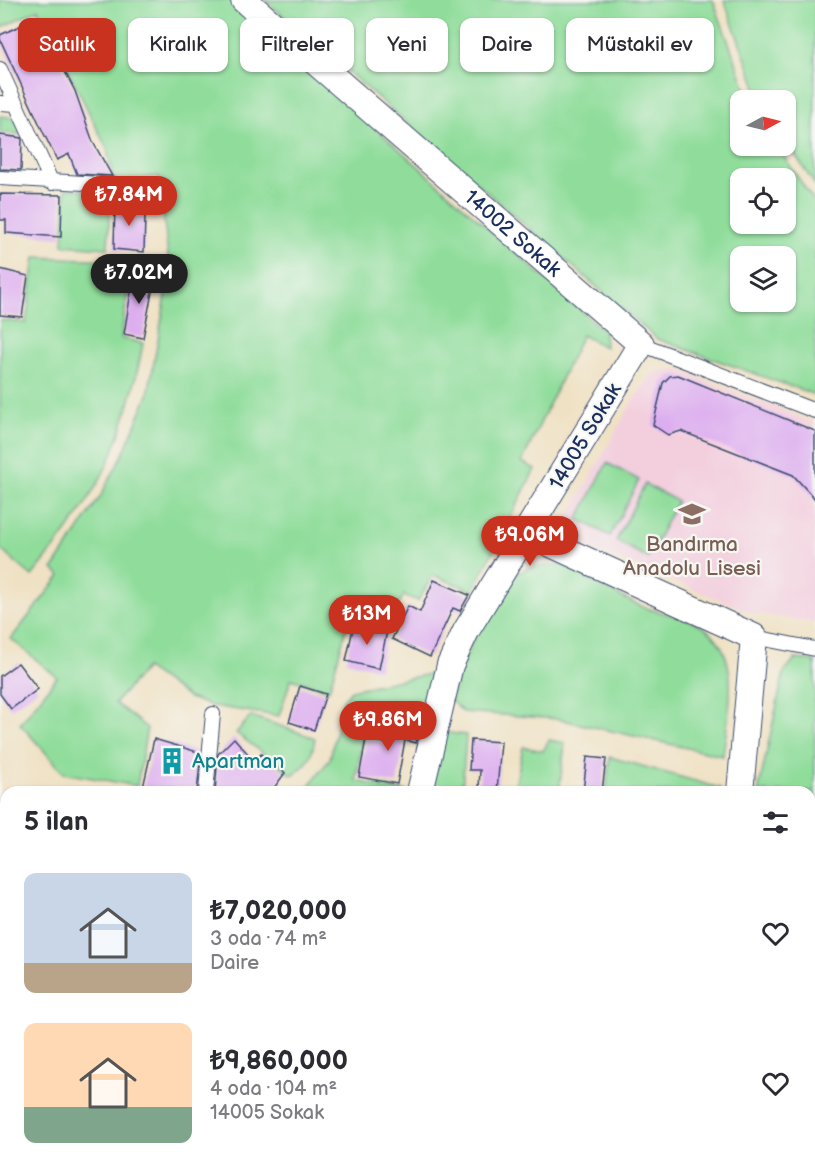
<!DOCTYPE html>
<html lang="tr">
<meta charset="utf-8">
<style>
:root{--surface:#fff;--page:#f7f7f7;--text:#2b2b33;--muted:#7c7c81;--accent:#c8321e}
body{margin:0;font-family:"Balsamiq Sans",sans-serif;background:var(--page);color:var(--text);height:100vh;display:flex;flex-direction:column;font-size:22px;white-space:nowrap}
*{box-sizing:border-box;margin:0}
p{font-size:20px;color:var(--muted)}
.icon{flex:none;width:33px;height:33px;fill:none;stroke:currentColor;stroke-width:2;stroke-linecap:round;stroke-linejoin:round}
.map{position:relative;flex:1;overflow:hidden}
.details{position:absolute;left:0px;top:786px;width:816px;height:384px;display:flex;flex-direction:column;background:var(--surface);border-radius:18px 18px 0 0;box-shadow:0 2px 4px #0004}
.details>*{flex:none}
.top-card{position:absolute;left:18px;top:18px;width:780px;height:54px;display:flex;gap:12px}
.needle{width:39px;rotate:83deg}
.fabs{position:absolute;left:730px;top:90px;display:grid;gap:12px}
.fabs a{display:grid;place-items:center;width:66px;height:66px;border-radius:12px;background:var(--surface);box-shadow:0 2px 4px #0004;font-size:30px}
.price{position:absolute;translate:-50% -51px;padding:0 14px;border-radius:21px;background:var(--accent);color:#fff;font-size:20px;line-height:39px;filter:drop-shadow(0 2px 3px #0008)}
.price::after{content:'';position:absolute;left:50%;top:36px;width:18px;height:14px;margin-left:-9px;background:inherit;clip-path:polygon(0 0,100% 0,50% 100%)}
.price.on{background:#222;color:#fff}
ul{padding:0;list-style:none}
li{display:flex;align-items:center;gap:18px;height:150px;padding:0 24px}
li span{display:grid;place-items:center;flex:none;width:168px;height:120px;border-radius:12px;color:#555}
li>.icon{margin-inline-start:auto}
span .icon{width:72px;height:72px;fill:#fffc;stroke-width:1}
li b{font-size:26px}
h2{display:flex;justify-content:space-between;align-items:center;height:72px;padding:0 24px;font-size:26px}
.pill{padding:0 21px;border-radius:12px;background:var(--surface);box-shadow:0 2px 4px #0004;font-size:21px;line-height:54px}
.pill.on{background:var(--accent);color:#fff}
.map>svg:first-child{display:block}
.built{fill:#f3cfde}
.green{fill:#90dd9b;stroke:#56867c;stroke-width:1.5;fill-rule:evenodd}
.building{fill:#ddaeef}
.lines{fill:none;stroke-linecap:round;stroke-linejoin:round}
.lane-casing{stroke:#3b4a6d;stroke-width:16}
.street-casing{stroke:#3b4a6d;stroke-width:28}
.secondary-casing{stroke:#3b4a6d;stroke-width:36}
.lane{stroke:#fff;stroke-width:14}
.street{stroke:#fff;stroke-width:26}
.secondary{stroke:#fde5c5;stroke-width:33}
.labels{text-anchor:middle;stroke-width:4.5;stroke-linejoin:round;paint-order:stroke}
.street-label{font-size:21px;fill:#1b2f5e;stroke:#f6f6f2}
.education-label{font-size:21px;fill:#785e54;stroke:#f6f6f2}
.culture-label{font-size:21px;fill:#0d838f;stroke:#f6f6f2;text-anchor:start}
</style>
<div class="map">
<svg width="815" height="1170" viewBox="0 0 815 1170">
<rect width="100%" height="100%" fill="#f6f6f2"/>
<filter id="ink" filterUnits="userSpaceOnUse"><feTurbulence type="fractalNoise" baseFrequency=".0167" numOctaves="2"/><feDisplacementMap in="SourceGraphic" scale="12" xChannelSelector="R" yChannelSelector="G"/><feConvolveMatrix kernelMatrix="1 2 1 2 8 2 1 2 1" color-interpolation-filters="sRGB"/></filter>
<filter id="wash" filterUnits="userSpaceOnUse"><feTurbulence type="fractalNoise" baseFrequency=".008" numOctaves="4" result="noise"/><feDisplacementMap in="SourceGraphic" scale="24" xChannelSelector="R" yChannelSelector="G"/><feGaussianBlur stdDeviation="1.35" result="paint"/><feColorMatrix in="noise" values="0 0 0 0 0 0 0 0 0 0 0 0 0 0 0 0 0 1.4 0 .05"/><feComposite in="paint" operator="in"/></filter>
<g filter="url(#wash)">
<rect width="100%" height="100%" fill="#efe1c3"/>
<path class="built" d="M676,369L815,423V623L753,613L558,535L635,397L654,372Z"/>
<path class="green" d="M0,0H231L604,331L605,347L582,335L522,462L535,469L473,591L433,575L418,601L404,595L388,624L350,615L329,690L291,679L279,716L212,706L189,698L146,668L115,703L147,728L137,786L64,773L20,724L57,677L11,639L60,576L53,569L100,497L122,456L148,395L170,274L159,176L114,181L107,149L38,9L0,28Z
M265,0H713L750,100H741V146H777L815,203V395L657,339ZM741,178H786V224H741ZM741,256H786V302H741Z
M724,0H815V185L786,141V100H761Z
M0,116L15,118L24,134L0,133Z
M66,189L111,191L108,248L63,245Z
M35,257L158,262L156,275L131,271L121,338L143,343C136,381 127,416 113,451C97,493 61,541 32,576L0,549V320L26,323Z
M607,463L639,480L610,536L578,519Z
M645,484L677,501L648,558L616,541Z
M561,564C588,578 615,595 643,607C662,614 686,616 703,627C745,654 727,715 723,756L558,719L463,712L450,700C462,666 490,579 529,568C538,566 550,566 561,564Z
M795,659L815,661V883L810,885V792H758L784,672Z
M435,673L422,720L386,712L382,736L363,733L356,781L410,792H304L330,759L343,700L351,690Z
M251,716L315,738C312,757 309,764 292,775L236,733Z
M441,732L466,735L462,789L470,792H426Z
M549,740L565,743L559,792H514L523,747L543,751Z
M610,757L720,788L721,792H606Z
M810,961L815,986V1033L810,1034Z
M6,968V1069L0,1063V982Z
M815,1109V1170H722L724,1164H810V1110Z
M495,1164H556L549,1170H494Z
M621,1164H707L704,1170H613Z"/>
<g id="blocks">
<path class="building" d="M33,20L45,45L50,43L75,91L93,142L112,176L77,174L69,154L57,160L45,136L0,39V35Z
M0,135L22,138L21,170L0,169Z
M0,194L62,195L61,237L6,233V220H0Z
M115,202L141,204L145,217L144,252L114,249Z
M0,269L28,276L22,317L0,315Z
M134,274L155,277L143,338L124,334Z
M678,375L815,431V499L793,475L681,431L668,435L653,425L663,383L670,376Z
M434,580L469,595L460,611L453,608L430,657L392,639L408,606L420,612Z
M354,624L387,631L379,669L346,661Z
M18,663L38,689L11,709L0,694V676Z
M300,686L326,694L314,730L289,722Z
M392,716L421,723L416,743L405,740L397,784L359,777L366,739L386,743Z
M234,738L255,762L261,754L285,773L271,792H215L218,754Z
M154,739L201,753L197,792H142Z
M471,740L501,742L497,791L479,789L480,770H469Z
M587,757L606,759L602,792H583Z"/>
</g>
</g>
<g filter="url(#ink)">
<use href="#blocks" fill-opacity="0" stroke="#3b4a6d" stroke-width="1.5"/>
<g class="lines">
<defs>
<path id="lane" d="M0,69L52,183
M0,103L17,104
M0,178L151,187L157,191
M641,344L815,411
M754,637L815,649
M206,792L213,714
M810,941L815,940
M351,1164L365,1168L409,1164
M482,1170V1164"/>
<g id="street">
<path id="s1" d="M244,0L641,344L466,631L450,665L420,792"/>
<path d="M527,533L754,637L740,792"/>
<path d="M810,1094L815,1093"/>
<path d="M606,1170L612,1164"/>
</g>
<path id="secondary" d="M0,1089L6,1096
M60,1164L61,1170"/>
</defs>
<use href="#lane" class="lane-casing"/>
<use href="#street" class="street-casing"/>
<use href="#secondary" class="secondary-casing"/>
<use href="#lane" class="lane"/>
<use href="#street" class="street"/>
<use href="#secondary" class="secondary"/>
</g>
</g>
<defs>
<symbol id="school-bare" viewBox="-9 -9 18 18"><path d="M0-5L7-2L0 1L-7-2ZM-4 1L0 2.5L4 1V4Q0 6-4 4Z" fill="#8d6e63" stroke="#f6f6f2" stroke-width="2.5" paint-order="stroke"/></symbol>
<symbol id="building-bare" viewBox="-9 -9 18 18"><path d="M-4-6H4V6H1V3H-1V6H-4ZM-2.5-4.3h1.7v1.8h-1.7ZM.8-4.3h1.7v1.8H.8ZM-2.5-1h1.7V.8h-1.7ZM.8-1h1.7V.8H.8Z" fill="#0f9aa8" stroke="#f6f6f2" stroke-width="2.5" paint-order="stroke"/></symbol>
</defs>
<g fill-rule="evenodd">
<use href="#school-bare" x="673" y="495" width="38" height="38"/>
<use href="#building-bare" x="153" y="742" width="38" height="38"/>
</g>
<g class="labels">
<g class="street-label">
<text dy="7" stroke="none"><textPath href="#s1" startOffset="356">14002 Sokak</textPath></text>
<text transform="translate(585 436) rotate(-59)" y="7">14005 Sokak</text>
</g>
<g class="education-label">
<text x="692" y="551">Bandırma<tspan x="692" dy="24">Anadolu Lisesi</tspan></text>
</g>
<g class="culture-label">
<text x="192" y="768">Apartman</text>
</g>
</g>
</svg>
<div class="fabs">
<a><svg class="needle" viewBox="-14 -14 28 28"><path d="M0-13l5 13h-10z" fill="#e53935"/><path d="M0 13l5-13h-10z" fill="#7c7c81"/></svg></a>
<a><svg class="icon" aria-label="locate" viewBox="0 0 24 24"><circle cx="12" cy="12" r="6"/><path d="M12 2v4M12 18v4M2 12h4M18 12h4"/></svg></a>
<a><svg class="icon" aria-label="layers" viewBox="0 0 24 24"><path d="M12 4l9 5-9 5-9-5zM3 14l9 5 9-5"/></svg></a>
</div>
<b class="price" style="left:129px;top:227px">₺7.84M</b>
<b class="price on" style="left:139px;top:305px">₺7.02M</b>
<b class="price" style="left:530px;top:567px">₺9.06M</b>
<b class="price" style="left:367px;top:646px">₺13M</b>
<b class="price" style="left:388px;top:752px">₺9.86M</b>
<div class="top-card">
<a class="pill on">Satılık</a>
<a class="pill">Kiralık</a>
<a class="pill">Filtreler</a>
<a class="pill">Yeni</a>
<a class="pill">Daire</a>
<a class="pill">Müstakil ev</a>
</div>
<section class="details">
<h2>5 ilan<svg class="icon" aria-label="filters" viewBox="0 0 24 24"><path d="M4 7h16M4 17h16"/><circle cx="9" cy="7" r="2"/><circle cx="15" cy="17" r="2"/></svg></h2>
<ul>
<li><span style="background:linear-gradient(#c9d6e8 75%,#b9a48a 0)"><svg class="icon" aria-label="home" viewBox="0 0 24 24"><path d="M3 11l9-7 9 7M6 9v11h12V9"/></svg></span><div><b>₺7,020,000</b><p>3 oda · 74 m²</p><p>Daire</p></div><svg class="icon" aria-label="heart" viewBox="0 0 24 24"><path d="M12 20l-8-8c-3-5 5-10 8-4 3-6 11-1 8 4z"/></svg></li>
<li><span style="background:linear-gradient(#ffd9b3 70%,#7fa58c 0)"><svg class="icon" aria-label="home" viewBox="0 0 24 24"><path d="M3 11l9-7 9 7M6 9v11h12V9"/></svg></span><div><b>₺9,860,000</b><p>4 oda · 104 m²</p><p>14005 Sokak</p></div><svg class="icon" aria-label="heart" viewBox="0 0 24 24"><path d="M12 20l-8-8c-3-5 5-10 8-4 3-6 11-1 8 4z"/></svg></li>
</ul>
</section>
</div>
